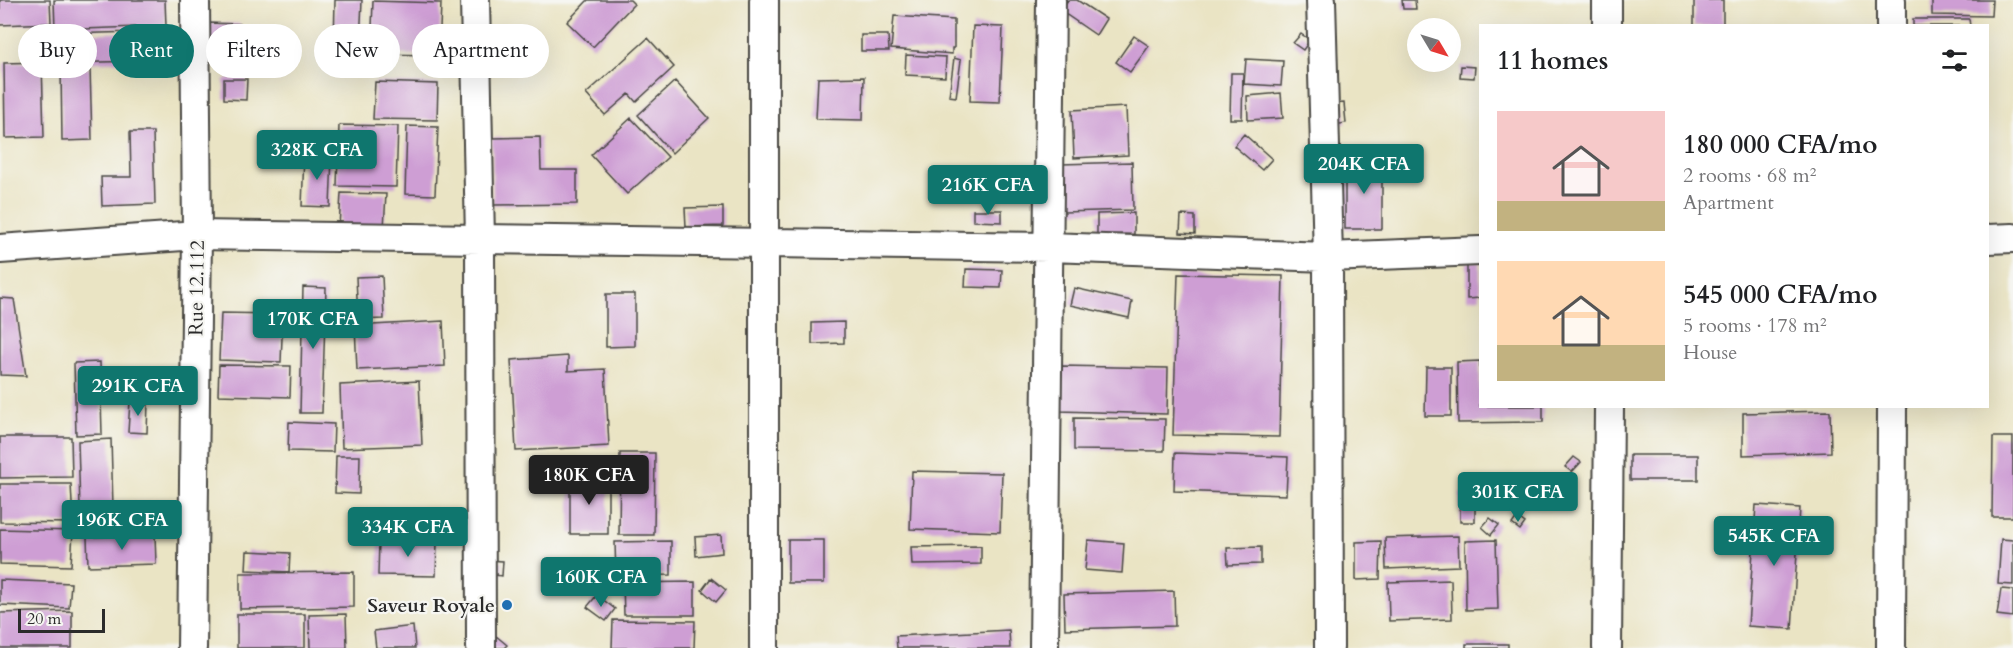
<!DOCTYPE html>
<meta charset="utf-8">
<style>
:root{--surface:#fff;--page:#f6f6f6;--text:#202124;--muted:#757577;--accent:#0f766e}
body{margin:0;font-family:Cardo,serif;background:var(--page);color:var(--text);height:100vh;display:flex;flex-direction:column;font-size:22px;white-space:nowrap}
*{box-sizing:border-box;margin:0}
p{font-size:20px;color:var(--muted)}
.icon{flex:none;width:33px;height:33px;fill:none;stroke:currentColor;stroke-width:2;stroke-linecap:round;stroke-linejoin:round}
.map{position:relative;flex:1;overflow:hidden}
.details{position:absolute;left:1479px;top:24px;width:510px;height:384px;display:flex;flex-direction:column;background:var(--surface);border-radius:0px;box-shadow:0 6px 24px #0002}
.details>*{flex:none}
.banner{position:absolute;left:18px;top:24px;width:570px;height:54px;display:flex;gap:12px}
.needle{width:39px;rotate:128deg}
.tools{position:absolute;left:1407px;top:18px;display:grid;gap:12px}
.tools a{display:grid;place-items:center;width:54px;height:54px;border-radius:50%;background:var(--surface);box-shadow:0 6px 24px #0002;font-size:30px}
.scale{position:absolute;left:18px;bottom:15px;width:87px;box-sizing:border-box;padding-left:6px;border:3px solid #2b2b2b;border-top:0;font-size:16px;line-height:21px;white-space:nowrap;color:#2b2b2b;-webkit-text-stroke:4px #f6f6f2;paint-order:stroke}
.price{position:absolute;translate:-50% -51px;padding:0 14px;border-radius:6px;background:var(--accent);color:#fff;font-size:20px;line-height:39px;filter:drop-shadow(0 2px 3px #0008)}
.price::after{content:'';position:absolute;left:50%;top:36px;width:18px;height:14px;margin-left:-9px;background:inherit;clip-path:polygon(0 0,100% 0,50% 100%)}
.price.selected{background:#222;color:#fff}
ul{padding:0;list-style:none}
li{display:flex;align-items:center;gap:18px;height:150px;padding:0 18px}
li span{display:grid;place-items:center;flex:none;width:168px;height:120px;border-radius:0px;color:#555}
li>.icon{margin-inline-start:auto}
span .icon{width:72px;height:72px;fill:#fffc;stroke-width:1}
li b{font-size:26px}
h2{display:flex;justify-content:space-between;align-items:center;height:72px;padding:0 18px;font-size:26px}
.tag{padding:0 21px;border-radius:27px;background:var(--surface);box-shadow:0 6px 24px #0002;font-size:21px;line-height:54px}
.tag.selected{background:var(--accent);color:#fff}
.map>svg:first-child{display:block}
.building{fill:#ce9ed4}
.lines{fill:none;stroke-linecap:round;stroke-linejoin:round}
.minor-casing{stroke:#484742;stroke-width:32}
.minor{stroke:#fff;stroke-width:28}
.poi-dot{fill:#1f6fb2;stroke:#f6f6f2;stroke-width:2}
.labels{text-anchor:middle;stroke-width:4.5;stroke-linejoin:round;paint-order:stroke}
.street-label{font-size:20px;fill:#2b2b2b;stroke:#f6f6f2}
.poi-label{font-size:20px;font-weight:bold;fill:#2b2b2b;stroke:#f6f6f2;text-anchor:end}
</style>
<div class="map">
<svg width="2013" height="648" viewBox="0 0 2013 648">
<rect width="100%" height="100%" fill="#f6f6f2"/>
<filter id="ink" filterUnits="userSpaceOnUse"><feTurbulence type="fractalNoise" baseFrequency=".0167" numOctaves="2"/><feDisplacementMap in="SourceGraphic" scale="12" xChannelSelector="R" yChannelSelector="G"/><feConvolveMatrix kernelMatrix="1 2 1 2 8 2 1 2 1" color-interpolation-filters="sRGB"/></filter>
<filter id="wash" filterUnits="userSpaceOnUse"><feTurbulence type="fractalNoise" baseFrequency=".008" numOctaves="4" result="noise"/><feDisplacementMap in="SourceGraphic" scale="24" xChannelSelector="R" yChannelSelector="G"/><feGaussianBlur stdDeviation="1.35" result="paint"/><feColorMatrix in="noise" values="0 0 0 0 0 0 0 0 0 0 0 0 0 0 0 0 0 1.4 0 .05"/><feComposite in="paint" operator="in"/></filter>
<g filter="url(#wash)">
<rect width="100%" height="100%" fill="#eae4c4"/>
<g id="blocks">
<path class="building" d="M0,0H50L51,23L0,25Z
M54,0H165L166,26L55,30Z
M335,0H362L360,44L334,43Z
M588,0H630L634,4L593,47L567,22Z
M1068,0H1077L1106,19L1096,35L1061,11Z
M1402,0H1415L1416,9H1403Z
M1694,0H1723V26H1694Z
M1932,0H1992L1991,16L1932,15Z
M373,1L441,3L439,55L371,54Z
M894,16L954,20V48H952V54L891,49Z
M1913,19H1969L1970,26H1913Z
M208,23L240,24L239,49L207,48Z
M973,26L1003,27L1000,102L970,101Z
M137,32L138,61L66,63L65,34Z
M1301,34L1310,40L1303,50L1293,43Z
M861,35H888L889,51H861Z
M1134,36L1149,46L1130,72L1116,62Z
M648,38L674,67L636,102L629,94L605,115L586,94Z
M906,55L946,57L945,77L905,75Z
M954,58L961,60L956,97L949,96Z
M1246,59L1283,61L1281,86L1244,84Z
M42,62L44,137L5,138L4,63Z
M1461,66L1475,67L1474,78L1460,77Z
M90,68L92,140L62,141L61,69Z
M1231,73H1243L1242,119H1230Z
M864,77L863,120L816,119L818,78Z
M224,79H247L246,100L224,99Z
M675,81L709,118L672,153L638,115Z
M375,82L438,84L437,120L373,119Z
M1281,93L1283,118L1248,120L1247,96Z
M1344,103L1346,123L1334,125L1333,104Z
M1126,107L1128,155L1074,158L1072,110Z
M631,118L668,157L627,194L591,155Z
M339,125L398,126L396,187L337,186Z
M407,126L438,127L435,195L405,194Z
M130,132H153L155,204L102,206L101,177H131Z
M1244,134L1272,159L1262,170L1234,146Z
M540,137L541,170H577V204L493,205L492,138Z
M304,155L332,156L330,207L302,206Z
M1345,161H1382V229H1345Z
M1132,162L1133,210L1063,212L1061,164Z
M341,193L386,194L384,228L339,227Z
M723,207V226L686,227L685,208Z
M973,210H1002V222L973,221Z
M1134,213V234L1097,235V214Z
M1181,215L1195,216V234L1180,233Z
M1480,262V298L1467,299V263Z
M966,269L1002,270L1001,288L965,287Z
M1178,274L1283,276L1279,437L1173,435Z
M382,276L384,319L358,320L356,277Z
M303,287L326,288L322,413H300Z
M1074,288L1132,301L1129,318L1070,305Z
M606,294H635V346L606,347Z
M0,298L14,299L26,376L0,375Z
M221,313L283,314L281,362L219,360Z
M443,321L445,366L357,370L355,326Z
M844,322V343L812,344V323Z
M568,356V371L605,369L609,446L516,451L511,360Z
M1480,361V406H1543V422L1458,423L1457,362Z
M100,362L102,434L76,435L74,363Z
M219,365L291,366L290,397L218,395Z
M1061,366L1168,368L1167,414L1059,411Z
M1426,367H1451V416H1425Z
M419,381L422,445L342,448L340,385Z
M130,401L148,402L147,433L128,432Z
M1830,411L1831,452L1743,455V413Z
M1074,418L1165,419L1164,451L1074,450Z
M289,422L334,424L333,452L288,451Z
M0,437H71L72,477L0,478Z
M1993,437H2013V517H1992Z
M111,439L113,507L80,508L78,441Z
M620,453H655L654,535H619Z
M1175,453L1288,457L1286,495L1174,491Z
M1630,455H1698V480H1630Z
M336,456H360L359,494L335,493Z
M1574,457L1581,462L1572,472L1565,467Z
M912,471L1002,473L1000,532L910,529Z
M608,478V534H570V479Z
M0,484H71L73,523L0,522Z
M1460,493H1475V522H1460Z
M1756,505L1800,508L1792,629L1748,626Z
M1517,517L1525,523L1520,530L1512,524Z
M1490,518L1499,525L1491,535L1482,527Z
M0,529L73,531L71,566L0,564Z
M155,535L156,564L88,566L87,537Z
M721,535L722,553L696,556L695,537Z
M1458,536L1459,566L1386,569L1385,538Z
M2001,539L2013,540V585L1998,584Z
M788,540H824V583H788Z
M1088,540L1124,543L1122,573L1085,570Z
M1496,540L1498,609L1466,610L1465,541Z
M379,541L437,542L436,576L378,575Z
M671,541V575L616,576L615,542Z
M1381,541L1380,579L1356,580V542Z
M981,546V564L912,565L911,547Z
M1261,547V564L1228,565L1227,548Z
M247,551L290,553L289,572L246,570Z
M486,560L503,561L502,576L485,574Z
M354,572V607L240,609V573Z
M711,578L726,590L716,602L702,590Z
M0,580L71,583L69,608L0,605Z
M1451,580L1452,619L1389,621L1388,582Z
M695,582V615H624L623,583Z
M2001,589L2013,590V617L1997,615Z
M1174,591L1175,626L1065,629L1064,594Z
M597,595L615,609L606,621L587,607Z
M72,611V648H0V613Z
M237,614H305V648H237Z
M346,614L347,648H310L309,615Z
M613,620L695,621L694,648H612Z
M413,626L415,648H376L374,631Z
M1009,630L1010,648H897L896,636Z
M495,635L507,645L504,648H489L486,646Z
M1466,644H1508V648H1466Z"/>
</g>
</g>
<g filter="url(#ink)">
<use href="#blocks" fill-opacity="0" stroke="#484742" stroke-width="1.5"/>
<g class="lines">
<defs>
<path id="minor" d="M475,0L480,239L481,648
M764,0V648
M1321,0L1328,257L1329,648
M1607,0V26
M1891,0V26
M1988,239L2013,238
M0,249L197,235L1049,247L1328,257L1480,251
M192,648L197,235L195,0
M1044,648L1051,0
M1607,648L1609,406
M1891,648L1892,406"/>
</defs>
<use href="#minor" class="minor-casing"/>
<use href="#minor" class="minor"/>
</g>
</g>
<circle class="poi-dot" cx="507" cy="605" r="6"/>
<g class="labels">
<g class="street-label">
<text transform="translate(196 288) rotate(-89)" y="7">Rue 12.112</text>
</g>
<g class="poi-label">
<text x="495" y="612">Saveur Royale</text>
</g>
</g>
</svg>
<div class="tools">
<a><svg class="needle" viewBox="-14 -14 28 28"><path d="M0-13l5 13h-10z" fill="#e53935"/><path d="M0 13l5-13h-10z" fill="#757577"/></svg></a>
</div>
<div class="scale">20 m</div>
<b class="price" style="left:317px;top:181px">328K CFA</b>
<b class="price" style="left:1364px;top:195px">204K CFA</b>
<b class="price" style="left:988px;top:216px">216K CFA</b>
<b class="price" style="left:313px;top:350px">170K CFA</b>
<b class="price" style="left:138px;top:417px">291K CFA</b>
<b class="price selected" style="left:589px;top:506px">180K CFA</b>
<b class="price" style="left:1518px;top:523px">301K CFA</b>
<b class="price" style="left:122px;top:551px">196K CFA</b>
<b class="price" style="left:408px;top:558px">334K CFA</b>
<b class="price" style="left:1774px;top:567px">545K CFA</b>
<b class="price" style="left:601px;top:608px">160K CFA</b>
<div class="banner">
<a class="tag">Buy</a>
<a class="tag selected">Rent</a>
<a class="tag">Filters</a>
<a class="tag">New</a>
<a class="tag">Apartment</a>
</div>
<section class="details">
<h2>11 homes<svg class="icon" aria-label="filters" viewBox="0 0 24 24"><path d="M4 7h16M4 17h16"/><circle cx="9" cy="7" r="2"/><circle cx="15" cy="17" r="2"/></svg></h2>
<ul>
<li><span style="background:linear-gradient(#f6c9c9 75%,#c2b280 0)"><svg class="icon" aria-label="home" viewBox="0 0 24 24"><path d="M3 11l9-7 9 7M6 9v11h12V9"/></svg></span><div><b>180 000 CFA/mo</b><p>2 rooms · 68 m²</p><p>Apartment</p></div></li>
<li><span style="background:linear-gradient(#ffd9b3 70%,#c2b280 0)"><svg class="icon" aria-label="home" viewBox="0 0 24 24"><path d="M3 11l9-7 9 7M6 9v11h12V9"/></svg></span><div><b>545 000 CFA/mo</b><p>5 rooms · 178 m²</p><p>House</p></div></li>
</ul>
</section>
</div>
